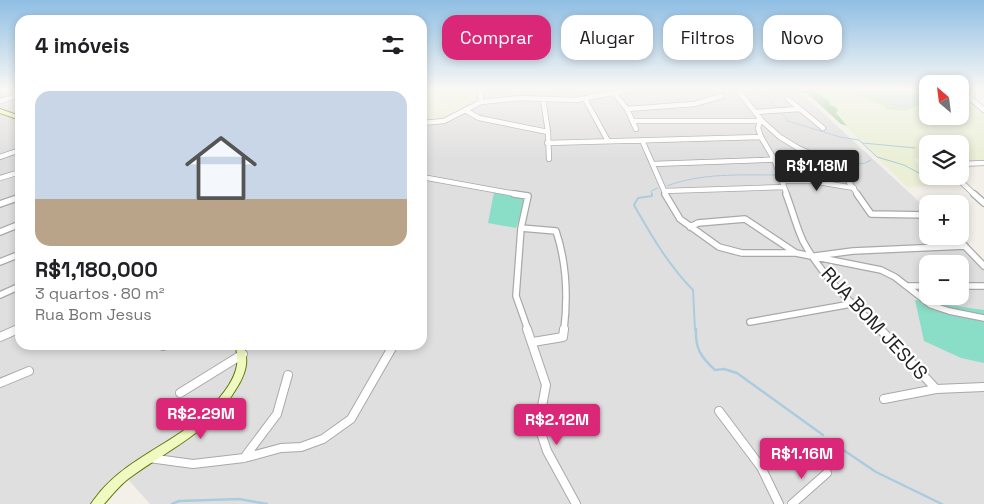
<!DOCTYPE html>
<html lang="pt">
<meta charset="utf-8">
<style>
:root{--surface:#fff;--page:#f2f2f2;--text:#202124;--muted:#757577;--accent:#db2777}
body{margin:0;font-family:"Space Grotesk",sans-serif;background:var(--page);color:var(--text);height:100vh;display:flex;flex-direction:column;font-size:19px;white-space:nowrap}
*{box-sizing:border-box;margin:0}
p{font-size:16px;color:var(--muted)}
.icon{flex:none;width:28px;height:28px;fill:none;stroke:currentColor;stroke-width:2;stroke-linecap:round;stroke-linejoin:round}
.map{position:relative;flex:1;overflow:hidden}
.details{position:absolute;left:15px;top:15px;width:412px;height:335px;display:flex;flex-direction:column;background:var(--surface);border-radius:15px;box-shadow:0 2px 8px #0003}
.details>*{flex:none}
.top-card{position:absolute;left:442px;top:15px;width:466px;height:45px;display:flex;gap:10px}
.needle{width:32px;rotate:332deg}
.fabs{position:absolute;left:919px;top:75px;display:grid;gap:10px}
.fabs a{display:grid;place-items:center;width:50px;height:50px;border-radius:10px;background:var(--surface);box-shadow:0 2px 8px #0003;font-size:25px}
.price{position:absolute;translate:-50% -42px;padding:0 11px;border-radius:5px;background:var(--accent);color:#fff;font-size:16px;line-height:32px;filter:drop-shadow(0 1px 2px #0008)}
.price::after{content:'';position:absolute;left:50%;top:30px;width:15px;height:11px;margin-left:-8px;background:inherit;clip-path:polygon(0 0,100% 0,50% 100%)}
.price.selected{background:#222;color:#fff}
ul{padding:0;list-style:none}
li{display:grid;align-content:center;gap:10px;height:265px;padding:0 20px}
li span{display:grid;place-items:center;height:155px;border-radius:15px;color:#555}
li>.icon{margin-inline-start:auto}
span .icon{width:90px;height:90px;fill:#fffc;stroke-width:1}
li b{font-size:21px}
h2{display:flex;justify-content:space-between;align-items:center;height:60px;padding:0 20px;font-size:21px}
.pill{padding:0 18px;border-radius:15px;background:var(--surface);box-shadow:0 2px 8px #0003;font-size:18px;line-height:45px}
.pill.selected{background:var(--accent);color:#fff}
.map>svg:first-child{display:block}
.residential{fill:#e0dfdf;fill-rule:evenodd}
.farmland{fill:#eaefd6}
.grass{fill:#c6eab1}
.forest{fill:#a8d09f}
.wetland{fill:#c7dfd7}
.pitch{fill:#8adec8}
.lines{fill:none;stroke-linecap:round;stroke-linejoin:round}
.stream-far2{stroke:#abccde;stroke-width:1}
.stream-far1{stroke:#abccde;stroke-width:2}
.stream{stroke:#abccde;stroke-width:2.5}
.street-far2-casing{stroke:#a9a9a9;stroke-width:6}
.street-far1-casing{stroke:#a9a9a9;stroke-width:8}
.street-casing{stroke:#a9a9a9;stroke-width:10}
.secondary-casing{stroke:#607a08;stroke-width:2}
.street-far2{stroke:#fff;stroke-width:4.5}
.street-far1{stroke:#fff;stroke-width:5.5}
.street{stroke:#fff;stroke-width:8}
.secondary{fill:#eff9c0;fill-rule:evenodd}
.labels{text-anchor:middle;stroke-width:4.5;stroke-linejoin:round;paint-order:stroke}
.street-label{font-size:19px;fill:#222;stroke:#fff}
</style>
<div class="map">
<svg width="984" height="504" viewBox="0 0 984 504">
<rect width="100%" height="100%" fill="#f2f0e9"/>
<path class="residential" d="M0,89H20V345H422L423,121L478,102L476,89H797L927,209L928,236H955L984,266V504H150L126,477L102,504H0ZM928,264H960V296H928Z"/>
<path class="farmland" d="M423,89H476L478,102L444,119L423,121Z
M808,89H927L928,116H960V95L984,112V161L960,162V144H928L927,157L913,159L927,172L928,176H932L942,185L907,187Z"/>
<path class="grass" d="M857,94L875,96L893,107L912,103L914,100L927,105V115V111L920,105L905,111L886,109V107Z"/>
<path class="forest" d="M790,89H812L830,102V105L834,106L838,110L836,113L847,126L841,124L808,94Z"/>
<path class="wetland" d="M849,89H894L927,95V105L914,101L912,105L903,109H898L875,96L857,94Z"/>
<path class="pitch" d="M494,192L527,197L516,228L488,223Z
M915,300L984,310V363L961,358L924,341Z"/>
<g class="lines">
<path class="stream-far2" d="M761,89L788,121L840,137L859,140L877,157L904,165L919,173
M863,143L915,148
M842,166L865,163L871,160
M784,174H790L797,169L834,167
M667,186C701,173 739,175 775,175
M652,195L651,191L658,188"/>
<path class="stream-far1" d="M652,194V196L638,198L634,205C651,235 669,266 693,290L695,330"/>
<path class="stream" d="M696,329C695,349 701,357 715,370L724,369L737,373L823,435
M833,443L876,472L942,504
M172,504L179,501L239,499L267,504"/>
<defs>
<path id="street-far2" d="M480,89L481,102
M737,89L762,121L780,137L798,148L837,165L858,195
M973,89L971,99L984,110
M614,93L627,109L636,129
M543,99L548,132L549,159
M585,99L608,141
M788,99L823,128
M0,101L20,95
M627,109L694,104L722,96
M465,110L479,118L548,132
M756,112L800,109
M633,121H760
M762,121H760L758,128L761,137L774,159L787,195
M422,123L444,121L481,102L520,98L576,100L632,89
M642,140L666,195
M547,143L761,137
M0,157L20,150
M653,164L819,158
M960,164L984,163
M955,176L975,195
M422,177L521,195
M0,178L20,172
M782,181H812L854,188
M664,191L784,187"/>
<path id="street-far1" d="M514,194L528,196L521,228L516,296L528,330
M665,194L680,219L719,247L742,253H796L881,270L895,277L931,305L949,311L984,318
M786,194C792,209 796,226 803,241C821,275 853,306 881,330
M857,194L871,214L928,215
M974,194L984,203
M0,204L20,197
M690,227L698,223L745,219L796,253
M521,228L556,231C567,264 568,296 564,330
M0,232L20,224
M955,236L984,266
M815,256L853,251L965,246
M0,262L20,254
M907,286H928
M960,286H984
M0,295L20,286
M750,322L851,304
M15,330L20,328"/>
<path id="street" d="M527,329L546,385L540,417L541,433L547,451L576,504
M880,329L936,389
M0,337L18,329
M533,342L563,337L564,329
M163,346L165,345
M0,383L29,371
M180,393L243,354
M884,399L936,389L984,387
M719,411L761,467L779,504
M149,458L193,464L244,458L281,448L301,447L323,439L351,419L393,346
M244,458L277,414L288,375
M792,504L827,473"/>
<path id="secondary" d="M0,109L20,116V120L0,113Z
M235,345H243C250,361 245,375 236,389C211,432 167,450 128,479C119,486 112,495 104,504H91C94,499 97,496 100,492C122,466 152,452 180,433C199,420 216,405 229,385C237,372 240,360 235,345Z"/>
</defs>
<use href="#street-far2" class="street-far2-casing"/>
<use href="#street-far1" class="street-far1-casing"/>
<use href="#street" class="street-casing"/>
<use href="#secondary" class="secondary-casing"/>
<use href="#street-far2" class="street-far2"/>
<use href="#street-far1" class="street-far1"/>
<use href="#street" class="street"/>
<use href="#secondary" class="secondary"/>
</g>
<linearGradient id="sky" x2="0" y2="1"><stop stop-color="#8fbee4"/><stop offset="0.56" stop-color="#f9f8f5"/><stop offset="1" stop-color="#f9f8f5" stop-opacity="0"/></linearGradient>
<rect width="984" height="159" fill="url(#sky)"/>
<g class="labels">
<g class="street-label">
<text transform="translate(875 323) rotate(47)" y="7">RUA BOM JESUS</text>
</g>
</g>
</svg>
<div class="fabs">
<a><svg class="needle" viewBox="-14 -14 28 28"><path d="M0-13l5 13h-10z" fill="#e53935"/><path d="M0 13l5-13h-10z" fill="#757577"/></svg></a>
<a><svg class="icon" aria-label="layers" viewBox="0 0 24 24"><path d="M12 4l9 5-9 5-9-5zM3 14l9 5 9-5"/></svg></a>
<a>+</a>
<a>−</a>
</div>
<b class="price selected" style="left:817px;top:192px">R$1.18M</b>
<b class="price" style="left:201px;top:440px">R$2.29M</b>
<b class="price" style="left:557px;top:446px">R$2.12M</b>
<b class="price" style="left:802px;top:480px">R$1.16M</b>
<div class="top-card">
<a class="pill selected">Comprar</a>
<a class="pill">Alugar</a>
<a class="pill">Filtros</a>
<a class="pill">Novo</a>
</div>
<section class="details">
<h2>4 imóveis<svg class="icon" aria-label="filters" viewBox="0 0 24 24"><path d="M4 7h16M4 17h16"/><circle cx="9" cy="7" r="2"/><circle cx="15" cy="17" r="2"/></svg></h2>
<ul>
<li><span style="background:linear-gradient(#c9d6e8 70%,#b9a48a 0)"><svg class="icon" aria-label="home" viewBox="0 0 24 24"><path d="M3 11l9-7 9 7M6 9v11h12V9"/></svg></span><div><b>R$1,180,000</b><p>3 quartos · 80 m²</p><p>Rua Bom Jesus</p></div></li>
</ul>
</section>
</div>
